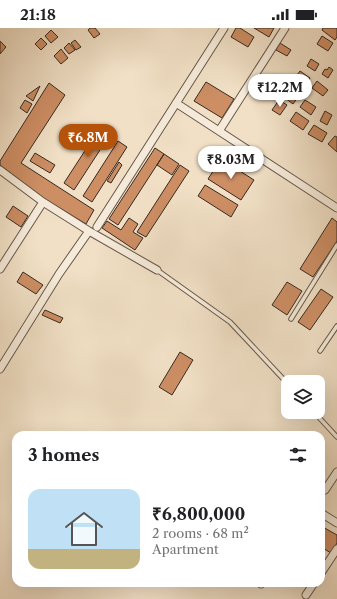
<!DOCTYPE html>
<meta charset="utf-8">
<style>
:root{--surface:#fff;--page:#f2f2f2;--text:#202124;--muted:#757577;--accent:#b45309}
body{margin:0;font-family:"Libre Caslon Text",serif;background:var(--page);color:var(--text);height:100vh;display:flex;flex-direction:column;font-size:15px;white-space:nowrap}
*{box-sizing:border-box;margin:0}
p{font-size:13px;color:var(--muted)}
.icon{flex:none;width:22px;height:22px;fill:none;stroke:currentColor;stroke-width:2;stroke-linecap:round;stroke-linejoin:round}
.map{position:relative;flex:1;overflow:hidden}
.sheet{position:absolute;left:12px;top:403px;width:313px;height:156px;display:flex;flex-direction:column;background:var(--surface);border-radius:12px;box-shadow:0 4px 16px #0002}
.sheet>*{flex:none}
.fabs{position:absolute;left:281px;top:347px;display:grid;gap:8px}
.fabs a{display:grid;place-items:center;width:44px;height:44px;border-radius:8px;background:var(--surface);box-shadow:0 4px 16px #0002;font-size:20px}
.price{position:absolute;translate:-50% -34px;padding:0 9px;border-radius:14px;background:#fff;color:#222;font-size:13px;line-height:26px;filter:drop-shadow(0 1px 2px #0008)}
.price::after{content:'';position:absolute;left:50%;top:24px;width:12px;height:9px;margin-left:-6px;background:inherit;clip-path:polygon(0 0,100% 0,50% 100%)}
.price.active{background:var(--accent);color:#fff}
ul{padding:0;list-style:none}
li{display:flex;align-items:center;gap:12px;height:100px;padding:0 16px}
li span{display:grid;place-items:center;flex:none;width:112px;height:80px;border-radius:12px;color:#555}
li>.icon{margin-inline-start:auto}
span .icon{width:48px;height:48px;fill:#fffc;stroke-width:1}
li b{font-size:17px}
h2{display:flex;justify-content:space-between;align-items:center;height:48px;padding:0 16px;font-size:17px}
.status{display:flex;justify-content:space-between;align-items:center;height:28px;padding:0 20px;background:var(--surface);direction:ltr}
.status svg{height:11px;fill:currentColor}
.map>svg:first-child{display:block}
.building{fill:#cd8e64;stroke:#362a22}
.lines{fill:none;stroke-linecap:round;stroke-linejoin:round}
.lane-casing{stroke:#65584b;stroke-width:5.5}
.street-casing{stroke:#65584b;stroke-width:9}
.lane{stroke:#f6ebda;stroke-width:3.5}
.street{stroke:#f6ebda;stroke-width:7}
</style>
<div class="status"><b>21:18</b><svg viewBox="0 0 49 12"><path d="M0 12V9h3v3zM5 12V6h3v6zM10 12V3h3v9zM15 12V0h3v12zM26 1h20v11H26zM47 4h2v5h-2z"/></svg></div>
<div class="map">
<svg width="337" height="571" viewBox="0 0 337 571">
<rect width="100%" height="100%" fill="#f1e0c6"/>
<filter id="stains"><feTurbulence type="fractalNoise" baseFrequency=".005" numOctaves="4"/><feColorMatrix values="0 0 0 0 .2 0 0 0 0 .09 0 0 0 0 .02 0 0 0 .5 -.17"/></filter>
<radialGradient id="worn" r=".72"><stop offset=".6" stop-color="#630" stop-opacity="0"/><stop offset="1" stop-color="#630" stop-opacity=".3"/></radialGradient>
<path class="building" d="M90,0H95L100,6L94,10L88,2Z
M236,0H240L254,9L248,19L231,9Z
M254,0H274L269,9Z
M323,0H337V9L335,12L322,2Z
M51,2L58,9L51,15L45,8Z
M322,8L333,15L328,23L317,16Z
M41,10L47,16L41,22L35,16Z
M75,12L81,19L76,22L71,15Z
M0,13L6,19L0,26Z
M69,15L75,22L69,26L64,20Z
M280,15L291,22L287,28L276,22Z
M61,21L68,30L61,36L54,28Z
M311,31L319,36L315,43L307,38Z
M329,39L333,42L328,50L322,46L325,41L327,42Z
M300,43L310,50L306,57L295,50Z
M317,53L328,62L323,68L312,60Z
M206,54L234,71L222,90L194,73Z
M49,55L65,67L21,135L94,182L86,196L45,171L0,137V133Z
M40,58L33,73L26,68Z
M286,60L298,69L293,76L281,67Z
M25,72L32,76L27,85L20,80Z
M279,72L287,77L280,87L272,82Z
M305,72L316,79L311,87L300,79Z
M325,83L332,87L327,97L320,93Z
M296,84L309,93L303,102L290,93Z
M314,97L327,105L322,114L308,106Z
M101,98L111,105L74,162L64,155Z
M335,108L337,109V124L328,116Z
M118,113L127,119L92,174L83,168Z
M155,120L164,126L118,197L109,191Z
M35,125L55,137L50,145L30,133Z
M164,126L179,136L172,147L157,137Z
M221,131L254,152L241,172L208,151Z
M119,134L122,137L111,155L107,153Z
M180,137L189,143L146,209L137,204Z
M205,157L238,177L231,189L198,168Z
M13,178L28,188L21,199L6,189Z
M129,190L138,196L133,204L143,210L135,222L102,200L107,193L121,202Z
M332,190L337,194V213L313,249L300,241Z
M23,244L43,257L36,266L17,254Z
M287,254L302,263L287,287L272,277Z
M321,261L333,269L310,302L298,294Z
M45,282L63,290L60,295L42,287Z
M180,324L193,332L172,367L159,359Z
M321,498L337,507V515L331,525L321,519Z"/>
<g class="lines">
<defs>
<path id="lane" d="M157,242L230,294L288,356
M291,291L337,217
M320,323L337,298
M314,384L337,409"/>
<path id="street" d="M176,75L219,103L285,0
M219,103L337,180
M0,142L43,174L89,203L157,242
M97,199L224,0
M0,241L43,174
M0,341L59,246L89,203
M325,462L337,444
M321,485L337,495
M321,545L337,521
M261,556L262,555
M306,567L314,555"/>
</defs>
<use href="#lane" class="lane-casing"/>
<use href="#street" class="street-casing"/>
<use href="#lane" class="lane"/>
<use href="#street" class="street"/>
</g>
<rect width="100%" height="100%" filter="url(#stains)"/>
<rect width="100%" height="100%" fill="url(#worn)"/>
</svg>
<div class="fabs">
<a><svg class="icon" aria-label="layers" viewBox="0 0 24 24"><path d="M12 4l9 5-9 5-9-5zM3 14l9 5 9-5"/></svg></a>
</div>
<b class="price" style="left:280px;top:80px">₹12.2M</b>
<b class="price active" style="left:88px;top:130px">₹6.8M</b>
<b class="price" style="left:231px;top:152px">₹8.03M</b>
<section class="sheet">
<h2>3 homes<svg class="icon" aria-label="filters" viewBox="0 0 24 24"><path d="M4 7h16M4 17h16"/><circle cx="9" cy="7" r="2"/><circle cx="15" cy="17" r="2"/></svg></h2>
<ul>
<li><span style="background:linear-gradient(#bfe0f5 75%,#c2b280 0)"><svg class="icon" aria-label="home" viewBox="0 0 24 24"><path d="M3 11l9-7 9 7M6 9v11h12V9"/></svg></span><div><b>₹6,800,000</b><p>2 rooms · 68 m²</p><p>Apartment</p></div></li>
</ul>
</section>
</div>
